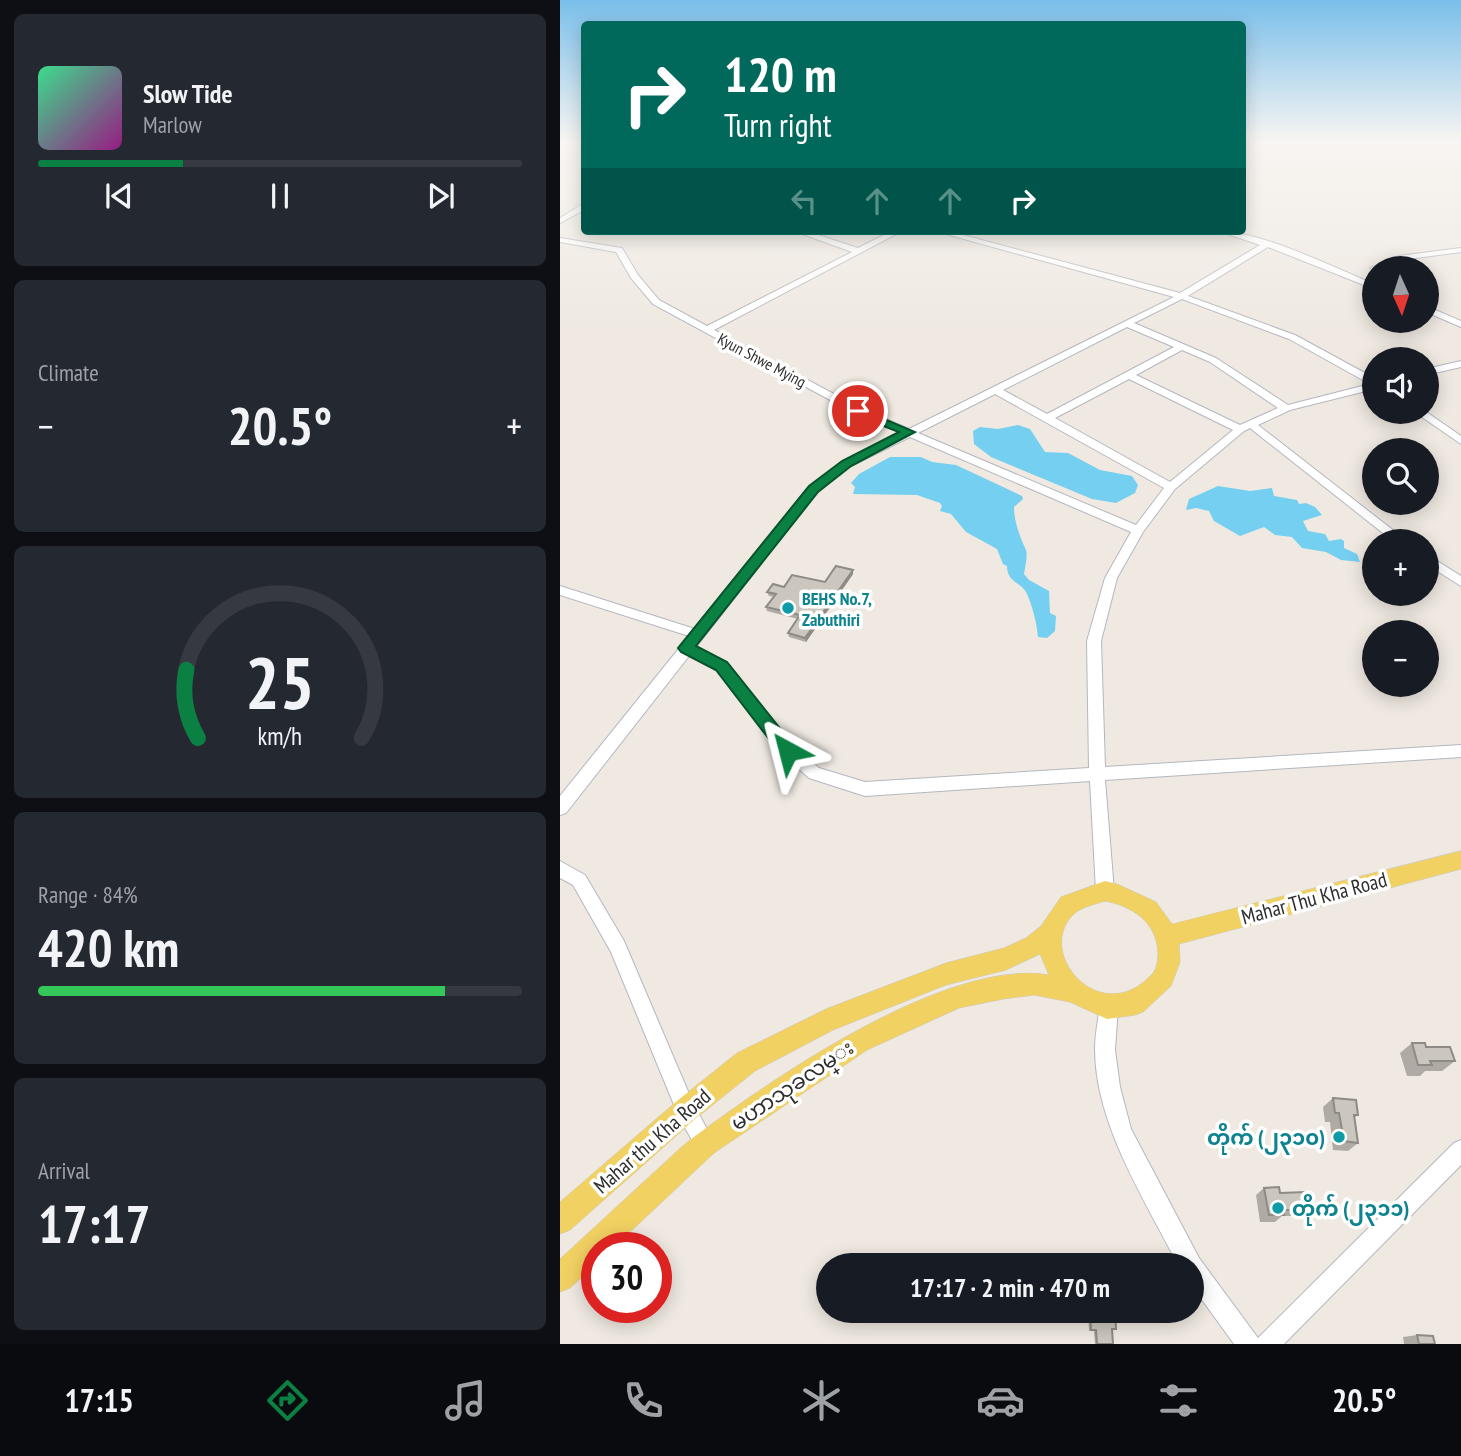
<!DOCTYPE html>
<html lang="en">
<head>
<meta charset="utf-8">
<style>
  :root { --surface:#171b24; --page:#242831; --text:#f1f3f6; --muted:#9ea1a6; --line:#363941; --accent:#0b8043 }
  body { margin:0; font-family:"PT Sans Narrow","Noto Sans Myanmar",sans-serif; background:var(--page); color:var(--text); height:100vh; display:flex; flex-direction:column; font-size:26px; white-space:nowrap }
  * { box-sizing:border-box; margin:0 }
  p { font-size:23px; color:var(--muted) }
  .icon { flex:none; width:38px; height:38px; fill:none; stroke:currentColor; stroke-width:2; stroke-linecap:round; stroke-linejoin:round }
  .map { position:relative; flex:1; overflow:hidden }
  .panel { display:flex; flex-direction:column; gap:14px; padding:14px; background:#0d0f14; width:560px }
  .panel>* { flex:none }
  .top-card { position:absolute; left:21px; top:21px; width:665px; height:214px; border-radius:7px; box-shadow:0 4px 18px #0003; background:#00695c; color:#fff; overflow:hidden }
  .needle { width:46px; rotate:177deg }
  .tools { position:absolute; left:802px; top:256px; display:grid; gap:14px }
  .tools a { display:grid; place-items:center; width:77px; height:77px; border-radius:50%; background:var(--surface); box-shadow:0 4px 18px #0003; font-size:35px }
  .speed { position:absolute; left:21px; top:1232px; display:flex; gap:14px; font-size:35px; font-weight:700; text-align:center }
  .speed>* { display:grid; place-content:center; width:91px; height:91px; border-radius:50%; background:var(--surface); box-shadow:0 4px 18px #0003; line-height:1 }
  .speed .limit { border:10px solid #d22; background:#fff; color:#111 }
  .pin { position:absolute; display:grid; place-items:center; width:60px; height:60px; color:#fff; margin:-30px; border:4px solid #fff; border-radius:50%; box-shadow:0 2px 7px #0007 }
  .me { position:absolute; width:77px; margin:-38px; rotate:322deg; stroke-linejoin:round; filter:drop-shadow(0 0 5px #0008) }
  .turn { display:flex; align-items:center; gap:24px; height:147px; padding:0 28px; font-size:32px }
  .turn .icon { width:91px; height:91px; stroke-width:2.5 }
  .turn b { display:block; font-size:49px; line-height:60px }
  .lanes { display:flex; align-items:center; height:66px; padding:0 28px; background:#0003; justify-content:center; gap:35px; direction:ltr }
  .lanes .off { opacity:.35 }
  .big { font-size:52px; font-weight:800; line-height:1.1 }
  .panel .card { flex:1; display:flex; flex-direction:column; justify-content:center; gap:10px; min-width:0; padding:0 24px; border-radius:10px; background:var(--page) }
  .panel .dial { align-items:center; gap:0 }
  .dial svg { height:182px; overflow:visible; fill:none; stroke:var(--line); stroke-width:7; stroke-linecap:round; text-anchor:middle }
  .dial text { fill:var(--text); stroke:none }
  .song { display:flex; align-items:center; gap:21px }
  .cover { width:84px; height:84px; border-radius:10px; background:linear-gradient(135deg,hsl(150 70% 55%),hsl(310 70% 35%)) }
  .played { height:7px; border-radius:4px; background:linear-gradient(90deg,var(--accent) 30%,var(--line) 30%) }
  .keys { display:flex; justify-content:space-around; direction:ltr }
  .heat { display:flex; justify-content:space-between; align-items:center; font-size:38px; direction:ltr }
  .charge { height:10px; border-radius:5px; background:linear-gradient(90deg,#34c759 84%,var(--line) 0) }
  .trip { position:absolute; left:256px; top:1253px; width:388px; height:70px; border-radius:35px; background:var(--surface); box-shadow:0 4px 18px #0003; font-weight:800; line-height:70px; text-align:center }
  .tab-bar { display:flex; height:112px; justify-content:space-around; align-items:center; background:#090b0e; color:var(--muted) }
  .tab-bar .icon { width:49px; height:49px }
  .tab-bar .active { color:var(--accent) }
  .tab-bar b { font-size:32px; color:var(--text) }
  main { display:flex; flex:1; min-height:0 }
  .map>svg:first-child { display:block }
  .water { fill:#75cff0 }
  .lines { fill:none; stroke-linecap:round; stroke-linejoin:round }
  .minor-casing { stroke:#b4b7c1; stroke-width:2 }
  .major-casing { stroke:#c9c9c9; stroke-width:1 }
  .minor { fill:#fff; fill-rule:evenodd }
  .major { fill:#f2d163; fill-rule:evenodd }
  .wall { fill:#afaba4 }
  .shaded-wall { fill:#8e8b86 }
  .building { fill:#cbc7bf; stroke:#8e8b86; stroke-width:2 }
  .route { fill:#0b8043; stroke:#07532c; stroke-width:2 }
  .culture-dot { fill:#0f9aa8; stroke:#fff; stroke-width:2.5 }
  .labels { text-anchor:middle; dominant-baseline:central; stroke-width:7; stroke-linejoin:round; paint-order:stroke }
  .far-street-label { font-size:16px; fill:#2e2e2e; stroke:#fff }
  .culture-label { font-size:18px; font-weight:bold; fill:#0d838f; stroke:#fff; text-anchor:start }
  .near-street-label { font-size:21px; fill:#2e2e2e; stroke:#fff }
  .near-culture-label { font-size:21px; font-weight:bold; fill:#0d838f; stroke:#fff; text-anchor:end }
</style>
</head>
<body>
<main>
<section class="panel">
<div class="card">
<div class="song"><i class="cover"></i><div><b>Slow Tide</b><p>Marlow</p></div></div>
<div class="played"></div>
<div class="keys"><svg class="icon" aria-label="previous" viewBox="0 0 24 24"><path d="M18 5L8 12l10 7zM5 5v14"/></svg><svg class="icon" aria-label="pause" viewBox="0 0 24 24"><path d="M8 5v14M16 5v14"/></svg><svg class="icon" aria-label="next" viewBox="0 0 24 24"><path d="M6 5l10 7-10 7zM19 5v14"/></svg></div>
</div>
<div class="card"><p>Climate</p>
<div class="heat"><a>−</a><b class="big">20.5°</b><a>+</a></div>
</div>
<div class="card dial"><svg viewBox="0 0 100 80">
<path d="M14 69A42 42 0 1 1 86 69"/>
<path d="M14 69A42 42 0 0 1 9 39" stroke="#0b8043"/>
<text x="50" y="56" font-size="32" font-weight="700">25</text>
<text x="50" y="72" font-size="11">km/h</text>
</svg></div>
<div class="card"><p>Range · 84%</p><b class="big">420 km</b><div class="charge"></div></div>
<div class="card"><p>Arrival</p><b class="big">17:17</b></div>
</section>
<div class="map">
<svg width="901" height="1344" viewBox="0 0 901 1344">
  <rect width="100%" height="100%" fill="#efe9e1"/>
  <!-- water -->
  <g class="water">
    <polygon points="458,425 470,429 485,452 508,453 540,470 572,476 578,485 575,493 556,503 532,499 431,457 414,444 413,431 420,427 438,429"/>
    <path d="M 330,457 L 361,457 L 372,462 L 396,465 L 462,496 L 463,499 L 454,507 C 454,522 460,537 466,550 C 468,556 465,567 464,574 L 469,580 L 489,591 L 490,613 L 496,616 L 495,631 L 487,638 L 478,637 C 477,624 472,604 466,592 C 460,582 447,582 447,566 L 443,564 L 437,549 L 406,532 L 391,514 L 380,511 L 382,506 L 380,503 L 357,495 L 293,494 L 295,487 L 291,483 L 299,474 Z"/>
    <polygon points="658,486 690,491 712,488 714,496 737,500 739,504 746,503 755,507 762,515 743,521 748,531 765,534 769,541 781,539 784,541 784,548 797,554 800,562 781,560 766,552 742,548 732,537 715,535 704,527 680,536 654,521 649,511 636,508 626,510 629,499"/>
  </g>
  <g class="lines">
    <defs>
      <g id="minor">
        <polygon points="21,205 24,205 24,210 0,223 0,218"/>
        <path d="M 234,231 L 246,231 L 298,248 L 332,231 L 342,231 L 154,330 L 302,409 L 349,429 L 614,297 L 375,231 L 388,231 L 620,293 L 700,245 L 658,231 C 700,231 773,267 814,284 L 814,289 L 708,247 L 628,296 L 735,335 L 814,378 L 814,389 L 730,410 L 698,425 L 847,541 L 833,541 L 690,428 L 684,431 L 615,489 L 583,532 L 557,578 L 541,641 L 545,767 L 901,745 L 901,757 L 545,780 L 554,891 L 551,897 L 545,899 L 539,897 L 536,891 L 530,781 L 305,796 L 249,778 L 223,755 L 156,670 L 129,656 L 6,813 L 0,815 L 0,796 L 129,636 L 0,595 L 0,586 L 135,629 L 250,487 L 283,462 L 341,433 L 294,413 L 93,304 L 71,278 L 56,252 L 0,242 L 0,238 L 62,248 L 78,275 L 99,300 L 147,326 L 292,252 ZM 622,299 L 729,339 L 810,384 L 728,405 L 656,358 L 574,323 ZM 567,327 L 614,347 L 487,414 L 443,390 ZM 622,350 L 650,362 L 718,408 L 680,425 L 576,375 ZM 569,379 L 673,430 L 610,482 L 495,418 ZM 435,394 L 604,488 L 576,525 L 358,433 ZM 350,437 L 571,532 L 545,578 L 527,641 L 529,768 L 305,782 L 259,768 L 233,747 L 166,662 L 136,647 L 258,491 L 291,466 Z"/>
        <polygon points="901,248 901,252 841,260 822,268 814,268 814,270 810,268 839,256"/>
        <polygon points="866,306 901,321 901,327 866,312"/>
        <polygon points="901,361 901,367 866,375 866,369"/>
        <polygon points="853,411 865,411 901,436 901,444"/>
        <polygon points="866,554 901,576 901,586 866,564"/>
        <polygon points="0,861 25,875 64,941 133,1103 155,1144 152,1151 145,1154 138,1151 119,1117 51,952 13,885 0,878"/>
        <path d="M 549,997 L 556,999 L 558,1006 L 555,1050 L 560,1087 L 571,1129 L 639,1258 L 698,1338 L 894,1143 L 901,1140 L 901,1165 L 724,1344 L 674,1344 L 632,1286 L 632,1265 L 618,1265 C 585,1200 535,1124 535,1049 C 535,1035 538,1020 540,1006 L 542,999 Z"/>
      </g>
      <path id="major" d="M 901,851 L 901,869 L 619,944 L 620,962 L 611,986 L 583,1012 L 575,1015 L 547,1019 L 510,1002 L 474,995 L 443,999 L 399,1008 L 307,1050 L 154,1153 L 53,1248 L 37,1248 L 37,1263 L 10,1288 L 0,1292 L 0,1259 C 30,1231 60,1204 90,1176 C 106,1162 121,1146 138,1134 C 218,1075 388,958 489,975 L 480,954 L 446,970 L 386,985 L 273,1030 L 195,1071 L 135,1119 L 10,1230 L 0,1234 L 0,1202 L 117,1101 L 177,1053 L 266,1009 L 386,963 L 444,948 L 466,938 L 481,926 L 501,897 L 545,881 L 557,884 L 596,902 L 612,924 ZM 545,901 C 572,906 597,922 598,953 C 598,959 597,968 593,973 C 541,1032 472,951 515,913 C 522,907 536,904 545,901 Z"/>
    </defs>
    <!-- minor casing -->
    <use href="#minor" class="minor-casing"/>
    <!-- major casing -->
    <use href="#major" class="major-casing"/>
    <!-- minor -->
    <use href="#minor" class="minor"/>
    <!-- major -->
    <use href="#major" class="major"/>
  </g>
  <!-- wall -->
  <g class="wall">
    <polygon points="293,570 293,574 246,642 229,637 228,633 238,619 207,611 206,607 214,597 209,596 207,592 224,587 265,582"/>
    <polygon points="852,1043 866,1047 895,1061 882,1071 865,1071 860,1076 847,1076 840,1053"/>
    <polygon points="773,1098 798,1115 794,1118 798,1143 788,1151 773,1150 770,1122 765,1122 763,1107"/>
    <polygon points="704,1188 720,1193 750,1210 740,1216 722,1216 715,1222 700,1222 696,1195"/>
    <polygon points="529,1311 556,1329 552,1331 553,1344 535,1344 534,1331 529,1331 528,1312"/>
    <polygon points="857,1335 875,1344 844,1344 843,1337"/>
  </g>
  <!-- shaded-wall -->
  <polygon class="shaded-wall" points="293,570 293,574 246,642 245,638"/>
  <!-- building -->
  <g class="building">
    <polygon points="276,566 293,570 245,638 228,633 240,615 206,607 216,594 207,592 213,584 224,587 232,575 265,582"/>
    <polygon points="852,1043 865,1043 866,1047 890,1047 895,1061 870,1061 872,1065 858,1065"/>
    <polygon points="773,1098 796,1100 798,1115 794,1115 798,1143 784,1141 779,1113 775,1113"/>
    <polygon points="719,1187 720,1193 746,1192 750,1210 723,1210 724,1215 709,1215 704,1188"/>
    <polygon points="530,1311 555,1311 556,1329 552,1329 553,1344 537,1344 536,1330 531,1330"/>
    <polygon points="857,1335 873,1336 875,1344 859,1344"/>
  </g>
  <!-- sky -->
  <linearGradient id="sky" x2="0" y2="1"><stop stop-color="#7abfeb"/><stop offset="0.43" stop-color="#f8f5f2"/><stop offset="1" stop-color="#f8f5f2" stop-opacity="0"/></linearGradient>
  <rect width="901" height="329" fill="url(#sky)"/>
  <!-- route -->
  <polygon class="route" points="298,408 355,432 291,466 258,492 136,646 167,662 234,746 237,751 234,756 222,756 156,670 121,652 118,648 249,486 282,461 339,432 293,414 292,411"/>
  <!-- markers -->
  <g class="culture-dot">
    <circle cx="228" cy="608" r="7"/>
    <circle cx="779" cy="1137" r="7"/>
    <circle cx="718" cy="1208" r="7"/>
  </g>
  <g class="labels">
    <!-- far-street labels -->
    <g class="far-street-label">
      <text transform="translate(202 360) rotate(28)">Kyun Shwe Mying</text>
    </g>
    <!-- culture labels -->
    <g class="culture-label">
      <text x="242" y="598">BEHS No.7,<tspan x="242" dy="21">Zabuthiri</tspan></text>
    </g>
    <!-- near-street labels -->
    <g class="near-street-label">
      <text transform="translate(754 898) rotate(-15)">Mahar Thu Kha Road</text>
      <text transform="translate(232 1085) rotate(-34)">မဟာသုခလမ္း</text>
      <text transform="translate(92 1141) rotate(-41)">Mahar thu Kha Road</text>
    </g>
    <!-- near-culture labels -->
    <g class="near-culture-label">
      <text x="765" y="1137">တိုက် (၂၃၁၀)</text>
      <text x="732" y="1208" text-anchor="start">တိုက် (၂၃၁၁)</text>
    </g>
  </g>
</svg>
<div class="tools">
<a><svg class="needle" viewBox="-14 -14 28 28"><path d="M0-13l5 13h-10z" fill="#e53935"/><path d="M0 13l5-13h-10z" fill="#9ea1a6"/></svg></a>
<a><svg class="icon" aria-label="sound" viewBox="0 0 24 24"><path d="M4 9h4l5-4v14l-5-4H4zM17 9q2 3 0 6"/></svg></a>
<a><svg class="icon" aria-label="search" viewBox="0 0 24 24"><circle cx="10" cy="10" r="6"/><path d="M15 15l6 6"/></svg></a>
<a>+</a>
<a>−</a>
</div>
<div class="speed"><div class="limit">30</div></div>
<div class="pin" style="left:298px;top:411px;background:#d93025"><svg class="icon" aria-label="arrive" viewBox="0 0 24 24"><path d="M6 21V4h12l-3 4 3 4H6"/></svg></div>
<svg class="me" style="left:228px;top:751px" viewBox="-20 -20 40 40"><path d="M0-17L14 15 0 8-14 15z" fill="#0b8043" stroke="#fff" stroke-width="4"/></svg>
<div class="trip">17:17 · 2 min · 470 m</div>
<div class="top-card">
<div class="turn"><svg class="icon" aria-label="right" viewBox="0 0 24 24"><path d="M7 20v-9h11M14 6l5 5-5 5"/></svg><div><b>120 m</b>Turn right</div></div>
<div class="lanes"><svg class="icon off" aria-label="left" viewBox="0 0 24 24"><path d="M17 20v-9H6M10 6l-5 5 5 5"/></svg><svg class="icon off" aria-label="ahead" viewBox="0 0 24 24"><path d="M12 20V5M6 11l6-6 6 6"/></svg><svg class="icon off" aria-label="ahead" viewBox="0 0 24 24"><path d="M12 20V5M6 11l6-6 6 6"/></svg><svg class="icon" aria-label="right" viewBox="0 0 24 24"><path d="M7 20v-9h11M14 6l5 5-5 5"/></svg></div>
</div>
</div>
</main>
<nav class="tab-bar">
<b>17:15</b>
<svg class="icon active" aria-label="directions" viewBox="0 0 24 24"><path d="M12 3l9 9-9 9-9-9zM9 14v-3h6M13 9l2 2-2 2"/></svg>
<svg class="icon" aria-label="music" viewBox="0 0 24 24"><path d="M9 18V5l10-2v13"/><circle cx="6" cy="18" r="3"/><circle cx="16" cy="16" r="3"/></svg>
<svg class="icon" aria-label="phone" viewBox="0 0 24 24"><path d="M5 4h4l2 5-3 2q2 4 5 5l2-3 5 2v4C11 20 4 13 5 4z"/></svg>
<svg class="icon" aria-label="climate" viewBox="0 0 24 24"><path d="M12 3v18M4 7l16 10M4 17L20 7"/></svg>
<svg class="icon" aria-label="car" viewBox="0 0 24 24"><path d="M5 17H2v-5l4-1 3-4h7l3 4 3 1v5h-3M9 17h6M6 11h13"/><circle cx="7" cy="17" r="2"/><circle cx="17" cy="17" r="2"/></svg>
<svg class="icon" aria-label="filters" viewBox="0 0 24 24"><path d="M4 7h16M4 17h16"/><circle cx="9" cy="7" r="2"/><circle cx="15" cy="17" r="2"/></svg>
<b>20.5°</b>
</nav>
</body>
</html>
